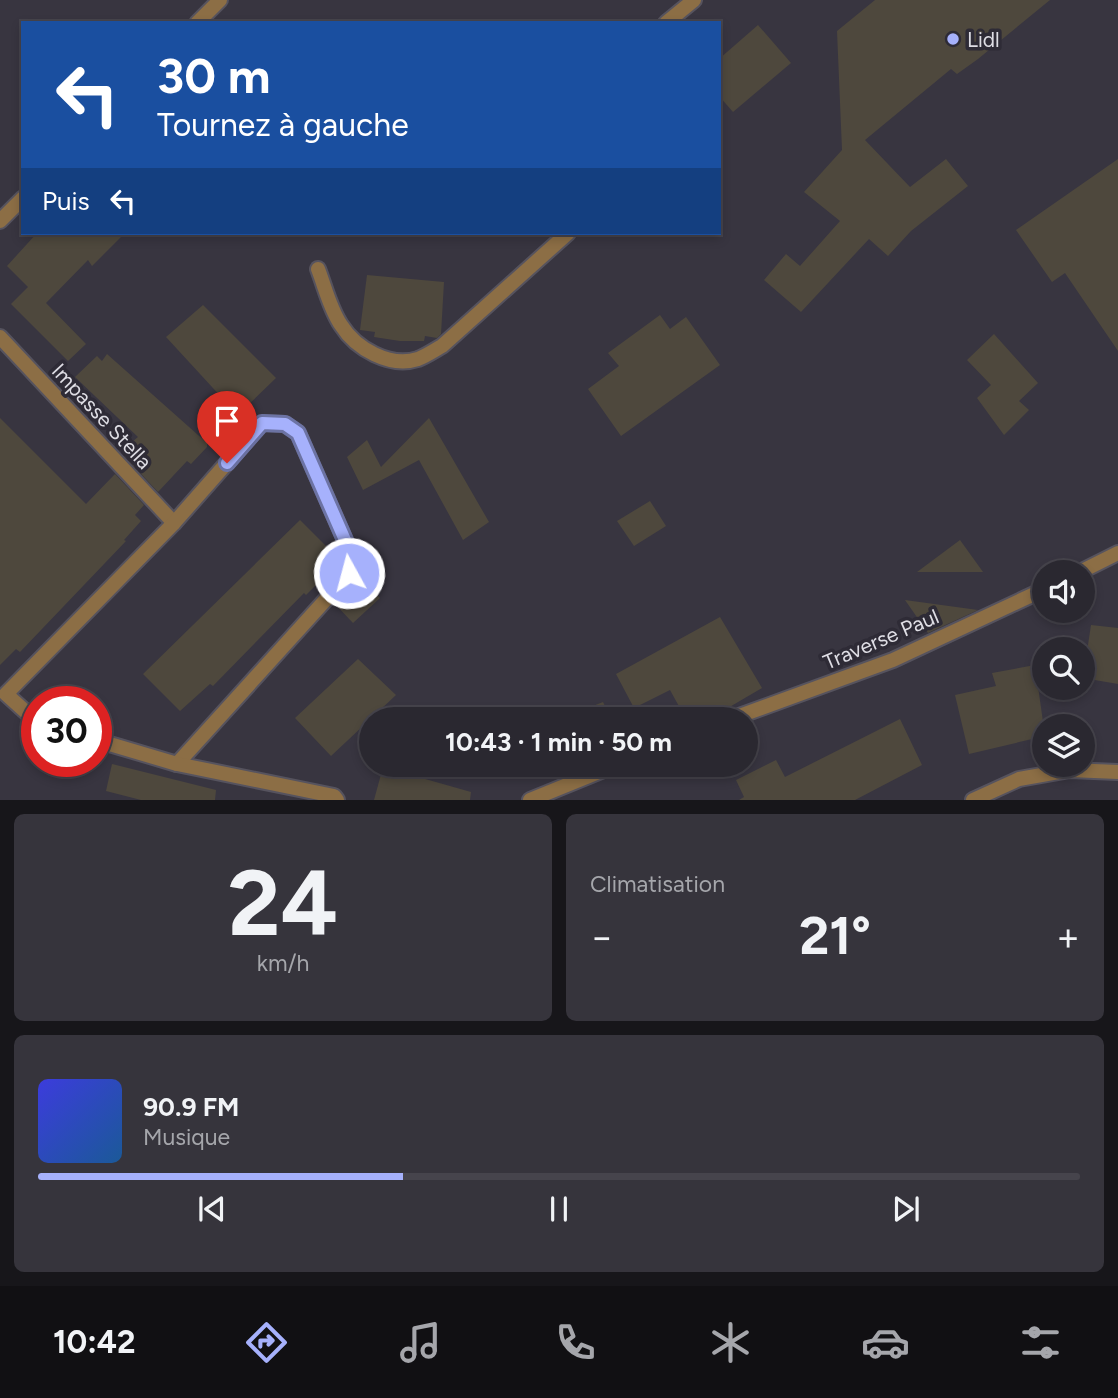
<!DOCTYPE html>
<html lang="fr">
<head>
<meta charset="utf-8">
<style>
  :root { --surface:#2a2830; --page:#36343c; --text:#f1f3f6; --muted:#a5a6ab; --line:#46444c; --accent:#a6b1fc }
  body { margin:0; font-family:Figtree,sans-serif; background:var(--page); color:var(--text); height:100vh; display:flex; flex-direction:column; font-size:26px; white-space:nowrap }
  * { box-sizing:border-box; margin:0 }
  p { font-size:23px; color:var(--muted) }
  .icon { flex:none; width:38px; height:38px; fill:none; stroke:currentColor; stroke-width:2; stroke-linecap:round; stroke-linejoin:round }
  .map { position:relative; height:800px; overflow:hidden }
  .side { display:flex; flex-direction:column; gap:14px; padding:14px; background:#17161a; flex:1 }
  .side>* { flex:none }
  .banner { position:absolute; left:21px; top:21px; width:700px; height:214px; border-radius:0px; box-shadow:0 4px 10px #0003,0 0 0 2px var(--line); background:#1a4fa0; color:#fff; overflow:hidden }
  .buttons { position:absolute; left:1032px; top:560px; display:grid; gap:14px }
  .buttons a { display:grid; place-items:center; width:63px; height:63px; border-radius:50%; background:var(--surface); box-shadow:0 4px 10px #0003,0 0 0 2px var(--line); font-size:35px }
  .speed { position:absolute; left:21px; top:686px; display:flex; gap:14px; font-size:35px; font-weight:700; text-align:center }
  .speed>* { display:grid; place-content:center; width:91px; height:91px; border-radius:50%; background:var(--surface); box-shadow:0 4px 10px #0003,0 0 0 2px var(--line); line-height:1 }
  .speed .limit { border:10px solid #d22; background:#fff; color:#111 }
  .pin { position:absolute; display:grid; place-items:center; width:60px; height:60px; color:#fff; margin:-72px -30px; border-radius:50% 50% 50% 0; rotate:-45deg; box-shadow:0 0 7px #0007 }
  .pin .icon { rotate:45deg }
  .me { position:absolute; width:77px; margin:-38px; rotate:353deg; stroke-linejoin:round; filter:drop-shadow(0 0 5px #0008) }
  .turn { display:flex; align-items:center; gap:24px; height:147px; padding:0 21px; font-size:32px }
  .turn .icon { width:91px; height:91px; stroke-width:2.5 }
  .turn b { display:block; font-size:49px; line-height:60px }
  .then { display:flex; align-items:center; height:66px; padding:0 21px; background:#0003; gap:14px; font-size:26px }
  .big { font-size:52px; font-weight:700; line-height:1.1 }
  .side .widget { flex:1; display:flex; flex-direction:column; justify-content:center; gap:10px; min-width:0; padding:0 24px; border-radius:10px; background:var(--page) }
  .side .dial { align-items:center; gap:0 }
  .dial b { font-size:91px; line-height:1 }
  .song { display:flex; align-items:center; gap:21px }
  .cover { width:84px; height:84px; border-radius:10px; background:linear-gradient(135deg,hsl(240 70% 55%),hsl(210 70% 35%)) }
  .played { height:7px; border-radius:4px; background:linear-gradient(90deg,var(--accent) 35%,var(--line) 35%) }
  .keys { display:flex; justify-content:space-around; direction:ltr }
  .heat { display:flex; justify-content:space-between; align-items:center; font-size:38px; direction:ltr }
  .side .tiles { flex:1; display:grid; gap:14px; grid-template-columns:1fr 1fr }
  .widget:last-child { grid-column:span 2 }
  .trip { position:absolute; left:359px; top:707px; width:399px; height:70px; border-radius:35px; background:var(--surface); box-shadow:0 4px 10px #0003,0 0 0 2px var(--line); font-weight:700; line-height:70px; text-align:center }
  .tabs { display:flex; height:112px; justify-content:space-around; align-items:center; background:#111013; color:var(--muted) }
  .tabs .icon { width:49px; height:49px }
  .tabs .selected { color:var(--accent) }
  .tabs b { font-size:32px; color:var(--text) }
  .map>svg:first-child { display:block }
  .building { fill:#4e483d }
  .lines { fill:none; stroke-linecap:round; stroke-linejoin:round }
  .service-casing { stroke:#56535e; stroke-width:18 }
  .minor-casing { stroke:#56535e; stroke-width:18 }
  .service { stroke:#8c6e45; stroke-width:14 }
  .minor { stroke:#8c6e45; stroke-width:14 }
  .route-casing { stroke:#6c73a4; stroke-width:18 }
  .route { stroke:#a6b1fc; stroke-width:12 }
  .poi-dot { fill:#a6b1fc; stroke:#2e2b36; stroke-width:2.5 }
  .labels { text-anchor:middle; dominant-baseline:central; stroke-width:7; stroke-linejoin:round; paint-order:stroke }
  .poi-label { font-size:21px; fill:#dedde4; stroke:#2e2b36; text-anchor:start }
  .street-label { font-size:21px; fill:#dedde4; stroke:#2e2b36 }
</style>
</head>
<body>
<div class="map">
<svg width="1118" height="800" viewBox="0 0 1118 800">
  <rect width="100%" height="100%" fill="#383540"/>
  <!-- building -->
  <g class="building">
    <polygon points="875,0 1050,0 978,59 957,74 951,69 865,140 910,187 946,159 968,186 911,231 888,256 869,239 801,312 764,280 786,254 800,266 840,221 804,192 842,150 837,31"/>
    <polygon points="758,25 791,63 733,112 719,96 719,59"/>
    <polygon points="1118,159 1118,351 1065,273 1052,282 1016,230"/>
    <polygon points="37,233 125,233 92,266 88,260 46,303 86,344 68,361 11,304 28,287 7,266"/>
    <polygon points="367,275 444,282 441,334 437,338 425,336 424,341 400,341 374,337 375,332 360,330"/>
    <polygon points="203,305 276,378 243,410 239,408 235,412 166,337"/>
    <polygon points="660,315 670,329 686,317 720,365 621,436 588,389 619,366 608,353"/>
    <polygon points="994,334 1038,383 1019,401 1029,410 1004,435 977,398 991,385 967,360"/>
    <polygon points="107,354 207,443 207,447 191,464 187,461 158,492 128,460 139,449 132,442 138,437 75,377 97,356 102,361"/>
    <polygon points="0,418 86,504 115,474 144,505 135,515 141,521 124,540 126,541 20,652 16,649 0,665"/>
    <polygon points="429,418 489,522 463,540 419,460 363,490 347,457 367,440 381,467"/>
    <polygon points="650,501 666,526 634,546 617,521"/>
    <polygon points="300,520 341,561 340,570 321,590 316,585 306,595 304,593 213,686 210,684 180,711 143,674"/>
    <polygon points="960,540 983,572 917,572"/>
    <polygon points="358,577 380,598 353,623 335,604"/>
    <polygon points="905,600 978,610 928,633"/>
    <polygon points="720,617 762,688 709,719 686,719 670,690 634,708 616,674"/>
    <polygon points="1091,625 1118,628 1118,684 1083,678"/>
    <polygon points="358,659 396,695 331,756 295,718"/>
    <polygon points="1035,665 1045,736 969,754 955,695 996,686 992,673"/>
    <polygon points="603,702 611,719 560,719"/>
    <polygon points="900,719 922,765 855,800 739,800 744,797 736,780 776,760 785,777"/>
    <polygon points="112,764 216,790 215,800 141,800 106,791"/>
    <polygon points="383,767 471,792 470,800 374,800"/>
  </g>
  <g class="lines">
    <defs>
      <g id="service">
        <polyline points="666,23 694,0"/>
        <path d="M 318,269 C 325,287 330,309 341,325 C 356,349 390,368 418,359 C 426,356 435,350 442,346 L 568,233"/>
      </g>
      <g id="minor">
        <polyline points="197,23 220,0"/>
        <polyline points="0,221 23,198"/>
        <polyline points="0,337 174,523"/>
        <polyline points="1080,572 1118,553"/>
        <polyline points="731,719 893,660 1045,589"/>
        <polyline points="37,722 6,694 174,523 262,423 285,424 298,433 352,556 349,574 177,764"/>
        <polyline points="96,740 177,764 334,796 337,800"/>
        <polyline points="530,800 616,765"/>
        <polyline points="973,800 1019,779 1070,770 1118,772"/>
      </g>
    </defs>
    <!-- service casing -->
    <use href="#service" class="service-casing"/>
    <!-- minor casing -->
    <use href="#minor" class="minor-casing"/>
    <!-- service -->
    <use href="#service" class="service"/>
    <!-- minor -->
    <use href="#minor" class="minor"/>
  </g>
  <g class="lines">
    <defs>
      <polyline id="route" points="227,463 262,423 285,424 298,433 352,556 349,573"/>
    </defs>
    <!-- route casing -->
    <use href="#route" class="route-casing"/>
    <!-- route -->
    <use href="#route" class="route"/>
  </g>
  <!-- markers -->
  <circle class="poi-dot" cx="953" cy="39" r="7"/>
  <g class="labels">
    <!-- poi labels -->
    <g class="poi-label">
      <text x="967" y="39">Lidl</text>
    </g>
    <!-- street labels -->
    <g class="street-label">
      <text transform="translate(102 416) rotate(47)">Impasse Stella</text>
      <text transform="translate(881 639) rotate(-23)">Traverse Paul</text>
    </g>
  </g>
</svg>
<div class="buttons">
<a><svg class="icon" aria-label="sound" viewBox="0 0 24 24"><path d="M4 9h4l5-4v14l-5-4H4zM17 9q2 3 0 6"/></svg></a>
<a><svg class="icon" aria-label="search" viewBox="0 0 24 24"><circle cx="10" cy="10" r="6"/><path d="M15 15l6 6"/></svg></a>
<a><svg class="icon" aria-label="layers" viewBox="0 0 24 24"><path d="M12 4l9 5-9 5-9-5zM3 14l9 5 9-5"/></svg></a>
</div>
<div class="speed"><div class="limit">30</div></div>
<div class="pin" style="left:227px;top:463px;background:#d93025"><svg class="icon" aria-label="arrive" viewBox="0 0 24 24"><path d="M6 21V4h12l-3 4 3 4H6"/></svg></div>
<svg class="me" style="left:349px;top:573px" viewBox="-20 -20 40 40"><circle r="17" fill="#a6b1fc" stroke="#fff" stroke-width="3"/><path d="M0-11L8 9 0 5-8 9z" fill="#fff"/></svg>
<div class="trip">10:43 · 1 min · 50 m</div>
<div class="banner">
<div class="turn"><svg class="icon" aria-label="left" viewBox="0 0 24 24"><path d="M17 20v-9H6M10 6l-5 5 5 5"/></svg><div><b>30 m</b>Tournez à gauche</div></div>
<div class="then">Puis<svg class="icon" aria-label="left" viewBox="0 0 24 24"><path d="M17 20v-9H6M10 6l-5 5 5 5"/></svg></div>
</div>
</div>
<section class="side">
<div class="tiles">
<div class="widget dial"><b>24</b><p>km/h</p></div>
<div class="widget"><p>Climatisation</p>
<div class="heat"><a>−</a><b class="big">21°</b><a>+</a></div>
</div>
<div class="widget">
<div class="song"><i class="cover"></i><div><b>90.9 FM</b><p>Musique</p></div></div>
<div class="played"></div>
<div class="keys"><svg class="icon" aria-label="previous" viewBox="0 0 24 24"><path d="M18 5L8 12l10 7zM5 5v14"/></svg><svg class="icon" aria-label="pause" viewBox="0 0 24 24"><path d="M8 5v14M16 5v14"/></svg><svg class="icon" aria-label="next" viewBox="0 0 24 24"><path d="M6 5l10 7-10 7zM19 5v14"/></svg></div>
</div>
</div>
</section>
<nav class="tabs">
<b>10:42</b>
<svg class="icon selected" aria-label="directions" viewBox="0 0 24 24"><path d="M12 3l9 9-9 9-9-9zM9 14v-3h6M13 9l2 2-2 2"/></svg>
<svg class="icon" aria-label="music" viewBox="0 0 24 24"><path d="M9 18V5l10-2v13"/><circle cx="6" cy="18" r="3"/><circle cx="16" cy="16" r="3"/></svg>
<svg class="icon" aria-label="phone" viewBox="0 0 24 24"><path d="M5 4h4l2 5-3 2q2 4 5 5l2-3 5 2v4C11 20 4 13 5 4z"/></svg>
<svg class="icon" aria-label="climate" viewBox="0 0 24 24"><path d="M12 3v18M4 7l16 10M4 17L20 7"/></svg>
<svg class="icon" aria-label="car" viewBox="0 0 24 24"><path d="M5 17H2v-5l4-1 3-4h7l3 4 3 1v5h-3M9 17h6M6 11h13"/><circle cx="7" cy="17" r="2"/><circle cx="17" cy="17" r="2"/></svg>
<svg class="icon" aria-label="filters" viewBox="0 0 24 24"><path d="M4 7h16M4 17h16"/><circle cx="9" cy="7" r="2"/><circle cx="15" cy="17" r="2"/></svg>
</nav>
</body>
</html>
